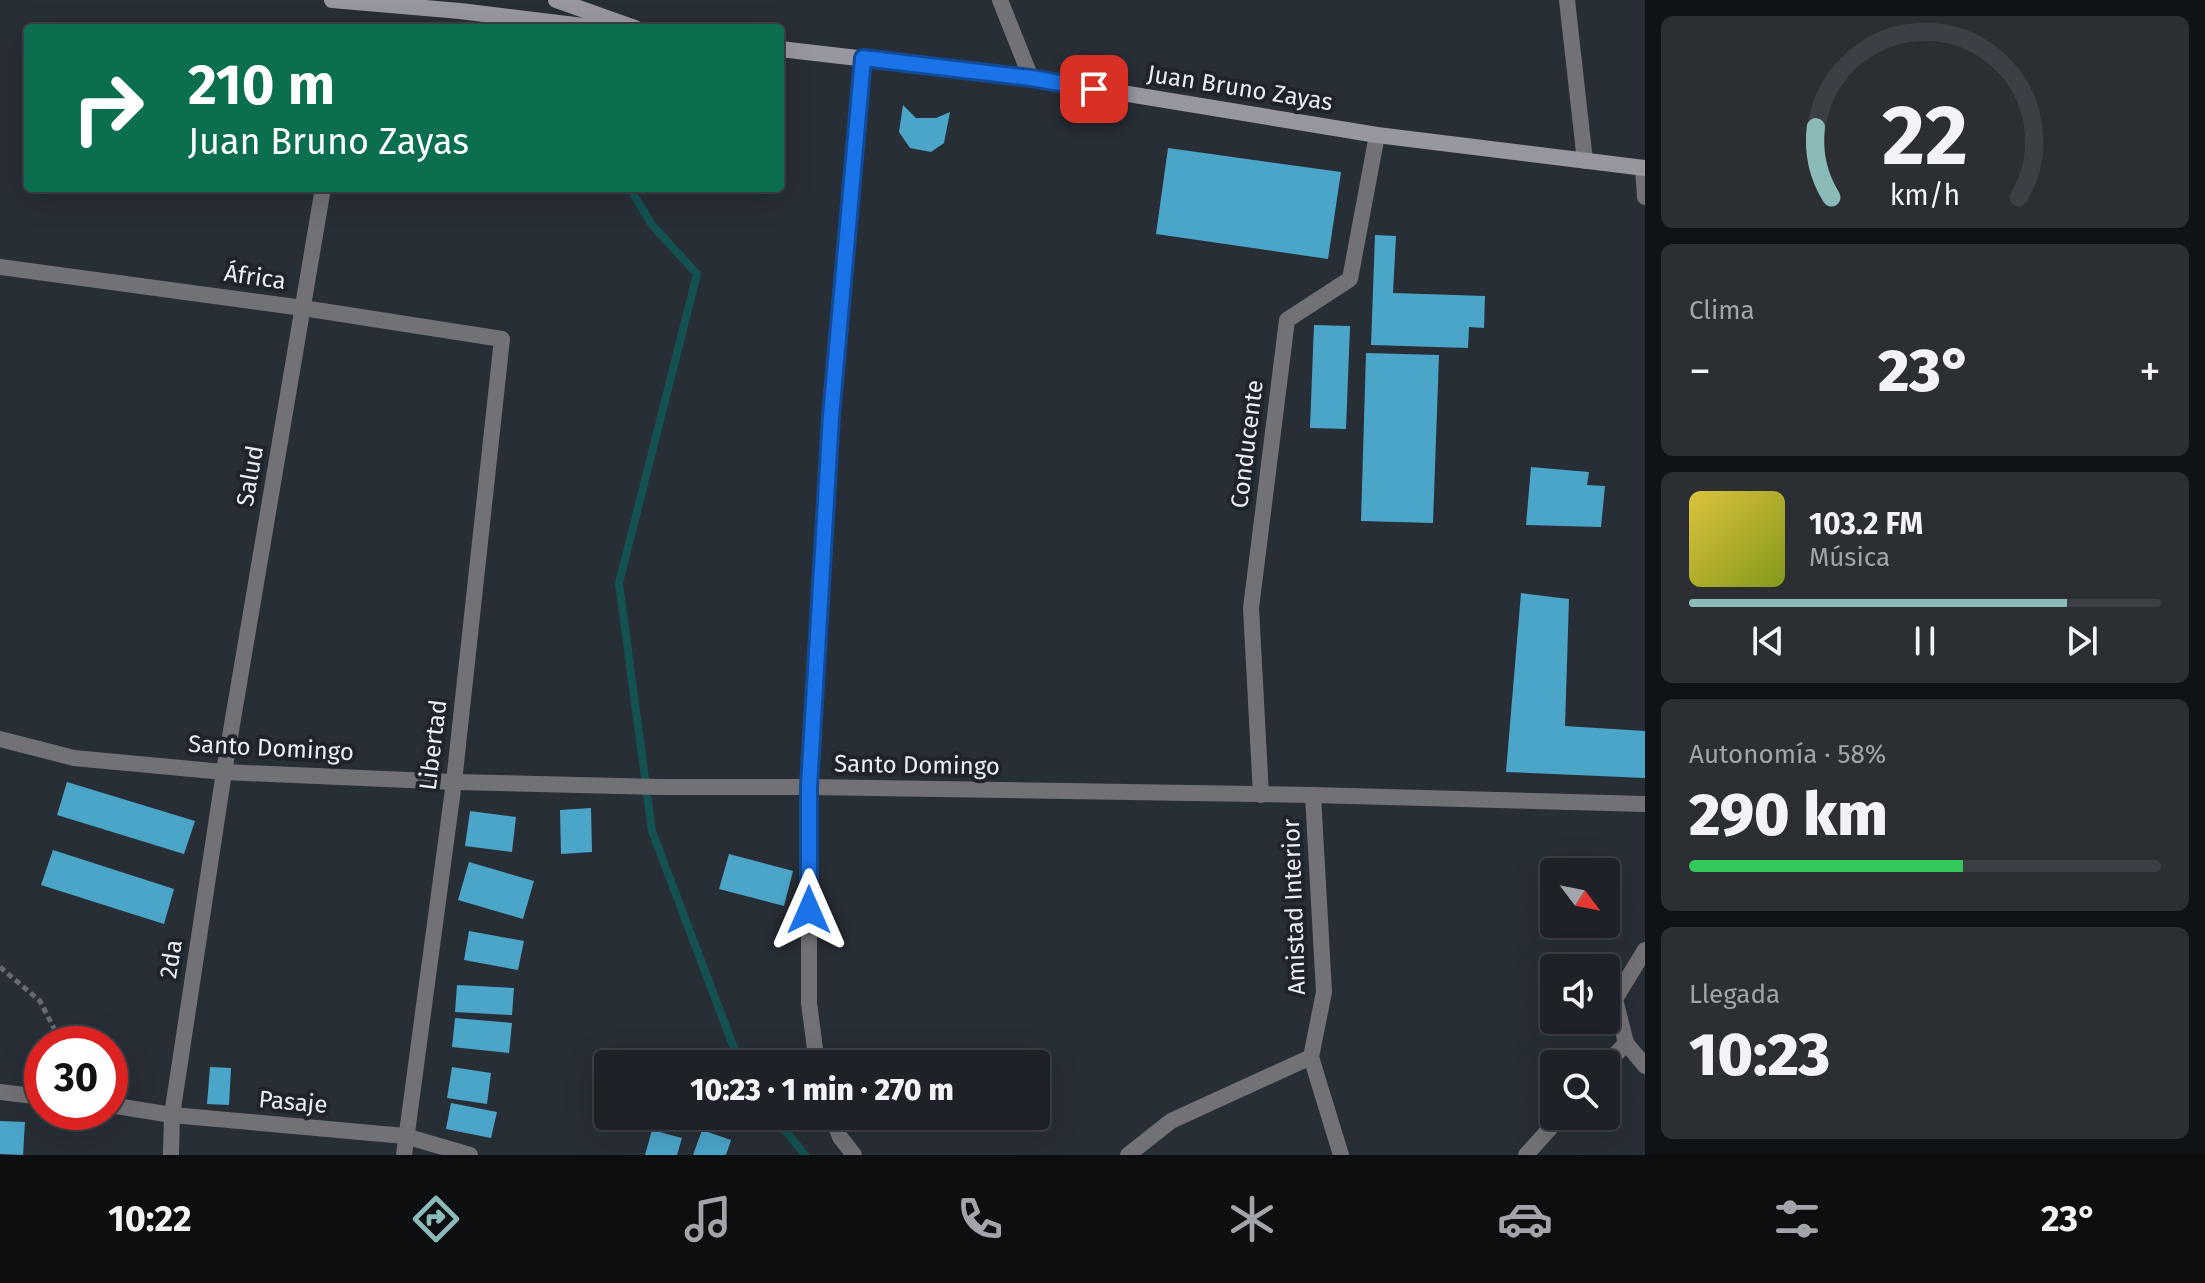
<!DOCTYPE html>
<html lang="es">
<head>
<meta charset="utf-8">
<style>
  :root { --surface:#1e2228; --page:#2b2f34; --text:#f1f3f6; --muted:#a1a4a8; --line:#3c3f45; --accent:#8bbbb9 }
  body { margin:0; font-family:"Fira Sans",sans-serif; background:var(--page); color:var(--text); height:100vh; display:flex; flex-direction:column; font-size:30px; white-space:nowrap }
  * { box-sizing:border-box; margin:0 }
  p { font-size:26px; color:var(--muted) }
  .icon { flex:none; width:44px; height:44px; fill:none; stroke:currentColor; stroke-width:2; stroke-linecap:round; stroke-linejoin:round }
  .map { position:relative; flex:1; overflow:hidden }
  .panel { display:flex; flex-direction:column; gap:16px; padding:16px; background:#101316; width:560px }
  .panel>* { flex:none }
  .banner { position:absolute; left:24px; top:24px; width:760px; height:168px; border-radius:8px; box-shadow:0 8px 32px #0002,0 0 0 2px var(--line); background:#0b6e4f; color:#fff; overflow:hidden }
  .needle { width:52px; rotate:122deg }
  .fabs { position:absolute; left:1540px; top:858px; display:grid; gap:16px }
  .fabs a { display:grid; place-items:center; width:80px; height:80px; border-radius:8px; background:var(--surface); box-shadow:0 8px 32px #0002,0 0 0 2px var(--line); font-size:40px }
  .speed { position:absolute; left:24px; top:1026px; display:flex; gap:16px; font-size:40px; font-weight:700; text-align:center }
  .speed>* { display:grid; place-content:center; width:104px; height:104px; border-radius:50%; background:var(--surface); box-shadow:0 8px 32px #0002,0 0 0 2px var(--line); line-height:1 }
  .speed .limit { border:12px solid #d22; background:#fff; color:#111 }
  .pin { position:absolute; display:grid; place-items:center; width:68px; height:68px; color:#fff; margin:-34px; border-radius:16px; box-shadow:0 4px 12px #0006 }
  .me { position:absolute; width:88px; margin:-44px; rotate:0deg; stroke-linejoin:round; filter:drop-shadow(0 0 6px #0008) }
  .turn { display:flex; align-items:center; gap:28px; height:168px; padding:0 32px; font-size:36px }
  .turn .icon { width:104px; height:104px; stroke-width:2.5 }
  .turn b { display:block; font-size:56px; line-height:68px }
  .big { font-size:60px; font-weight:800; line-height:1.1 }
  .panel .tile { flex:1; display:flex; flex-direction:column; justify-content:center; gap:12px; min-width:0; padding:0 28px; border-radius:12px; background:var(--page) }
  .panel .dial { align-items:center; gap:0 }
  .dial svg { height:208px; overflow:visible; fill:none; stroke:var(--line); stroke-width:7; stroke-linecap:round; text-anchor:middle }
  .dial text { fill:var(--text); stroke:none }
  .song { display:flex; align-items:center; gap:24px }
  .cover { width:96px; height:96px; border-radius:12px; background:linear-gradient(135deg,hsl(50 70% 55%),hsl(70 70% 35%)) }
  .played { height:8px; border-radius:4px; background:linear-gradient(90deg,var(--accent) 80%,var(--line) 80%) }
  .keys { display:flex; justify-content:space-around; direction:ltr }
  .heat { display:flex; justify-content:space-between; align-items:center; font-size:44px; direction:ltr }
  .charge { height:12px; border-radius:6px; background:linear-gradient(90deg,#34c759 58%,var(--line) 0) }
  .trip { position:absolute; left:594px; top:1050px; width:456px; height:80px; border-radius:8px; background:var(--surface); box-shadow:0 8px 32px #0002,0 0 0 2px var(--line); font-weight:800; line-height:80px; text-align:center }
  .dock { display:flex; height:128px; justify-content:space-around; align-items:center; background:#0c0e10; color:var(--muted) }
  .dock .icon { width:56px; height:56px }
  .dock .active { color:var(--accent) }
  .dock b { font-size:36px; color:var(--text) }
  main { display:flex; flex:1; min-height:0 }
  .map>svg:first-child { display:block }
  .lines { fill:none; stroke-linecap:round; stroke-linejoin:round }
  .stream { stroke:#145151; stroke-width:8 }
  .building { fill:#4ba5c9 }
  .path { stroke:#656a72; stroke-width:5; stroke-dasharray:6 4; stroke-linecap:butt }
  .minor { stroke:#727176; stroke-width:16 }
  .tertiary { stroke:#727176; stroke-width:16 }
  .secondary { stroke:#9897a0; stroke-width:16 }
  .route-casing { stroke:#114b97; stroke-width:20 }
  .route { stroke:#1a73e8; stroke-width:14 }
  .labels { text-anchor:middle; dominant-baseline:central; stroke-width:8; stroke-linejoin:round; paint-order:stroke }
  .street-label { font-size:24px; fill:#eaedf3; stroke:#1f242c }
</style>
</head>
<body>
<main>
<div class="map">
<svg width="1645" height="1155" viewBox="0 0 1645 1155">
  <rect width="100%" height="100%" fill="#282e36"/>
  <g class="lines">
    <!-- stream -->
    <g class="stream">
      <polyline points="634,195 652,225 697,274 619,583 652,831 740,1064"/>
      <polyline points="774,1116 805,1155"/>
    </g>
  </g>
  <!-- building -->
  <g class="building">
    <polygon points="903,105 916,118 936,118 950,112 944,143 931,152 910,148 899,132"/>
    <polygon points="1168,148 1341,172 1328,259 1156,234"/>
    <polygon points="1375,235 1396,236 1393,293 1485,296 1484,328 1469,327 1468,348 1371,345"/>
    <polygon points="1314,325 1350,326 1346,429 1310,428"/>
    <polygon points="1366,353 1439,355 1433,523 1361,521"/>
    <polygon points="1531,467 1589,472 1587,485 1605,486 1601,527 1526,525"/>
    <polygon points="1521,593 1569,599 1565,726 1645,731 1645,778 1506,772"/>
    <polygon points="67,782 195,821 184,854 57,815"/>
    <polygon points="591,808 592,852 561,854 560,810"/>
    <polygon points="470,811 516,817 512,852 465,846"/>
    <polygon points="53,850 174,889 164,924 41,885"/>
    <polygon points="729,854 793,871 784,906 719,889"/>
    <polygon points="469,862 534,881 523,919 458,900"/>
    <polygon points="469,931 524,941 518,970 464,960"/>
    <polygon points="457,985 514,988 512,1015 455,1012"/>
    <polygon points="455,1018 512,1023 509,1053 452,1047"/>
    <polygon points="210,1067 231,1068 229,1105 207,1104"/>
    <polygon points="452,1067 491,1073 487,1104 447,1098"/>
    <polygon points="451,1103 497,1112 491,1138 446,1129"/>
    <polygon points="0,1121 25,1122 23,1155 0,1154"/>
    <polygon points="652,1130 682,1138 677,1155 645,1155"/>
    <polygon points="702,1130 731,1140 726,1155 693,1155"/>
  </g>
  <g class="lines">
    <!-- path -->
    <polyline class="path" points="0,967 40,1001 62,1044"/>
    <!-- minor -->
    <g class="minor">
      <polyline points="1000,0 1031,78"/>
      <polyline points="1567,0 1585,161"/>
      <polyline points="0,267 303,308 502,339 454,782 404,1155"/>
      <polyline points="0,739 74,758 224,772 454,782 659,787 809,787 1313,795 1645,804"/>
      <polyline points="1261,795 1251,608 1287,320 1350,279 1377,135"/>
      <polyline points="1313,795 1324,992 1311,1057 1341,1155"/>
      <polyline points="817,1064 809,1003 809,787 831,416 863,58"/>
      <polyline points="1606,1065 1626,1043"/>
      <polyline points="0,1092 42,1097"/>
      <polyline points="110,1105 172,1115 405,1136 470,1155"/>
      <polyline points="832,1116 840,1137 854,1155"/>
      <polyline points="171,1155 172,1115 224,772 323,188"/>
      <polyline points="1128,1155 1171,1121 1311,1057"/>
      <polyline points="1526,1155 1561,1116"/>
    </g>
    <!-- tertiary -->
    <g class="tertiary">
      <polyline points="1643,168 1645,197"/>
      <polyline points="1645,950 1615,999 1626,1043 1645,1066"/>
    </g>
    <!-- secondary -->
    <g class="secondary">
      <polyline points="332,0 460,11 600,28"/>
      <polyline points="556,0 635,28"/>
      <polyline points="780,49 1031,78 1377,135 1645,168"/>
    </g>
  </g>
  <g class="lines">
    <defs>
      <polyline id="route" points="809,910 809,787 831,416 863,58 1031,78 1094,89"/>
    </defs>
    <!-- route casing -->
    <use href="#route" class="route-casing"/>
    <!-- route -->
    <use href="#route" class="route"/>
  </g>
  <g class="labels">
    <!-- street labels -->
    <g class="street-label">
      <text transform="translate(1240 88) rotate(9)">Juan Bruno Zayas</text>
      <text transform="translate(255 277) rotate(8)">África</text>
      <text transform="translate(1247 444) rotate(-83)">Conducente</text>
      <text transform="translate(250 476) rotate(-80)">Salud</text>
      <text transform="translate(433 745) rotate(-83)">Libertad</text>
      <text transform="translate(271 748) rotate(3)">Santo Domingo</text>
      <text transform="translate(917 765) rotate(1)">Santo Domingo</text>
      <text transform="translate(1294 907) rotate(-92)">Amistad Interior</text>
      <text transform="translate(171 959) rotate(-81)">2da</text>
      <text transform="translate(293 1102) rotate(5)">Pasaje</text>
    </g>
  </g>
</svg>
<div class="fabs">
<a><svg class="needle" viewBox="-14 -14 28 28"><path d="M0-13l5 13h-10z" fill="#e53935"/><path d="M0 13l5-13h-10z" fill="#a1a4a8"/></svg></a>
<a><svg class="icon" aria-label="sound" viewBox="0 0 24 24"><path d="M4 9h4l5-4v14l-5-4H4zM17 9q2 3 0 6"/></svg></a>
<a><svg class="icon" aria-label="search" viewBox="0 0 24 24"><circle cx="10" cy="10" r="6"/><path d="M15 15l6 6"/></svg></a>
</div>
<div class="speed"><div class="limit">30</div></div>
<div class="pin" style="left:1094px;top:89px;background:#d93025"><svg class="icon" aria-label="arrive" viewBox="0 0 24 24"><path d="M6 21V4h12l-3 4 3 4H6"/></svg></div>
<svg class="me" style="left:809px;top:910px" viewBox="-20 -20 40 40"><path d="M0-17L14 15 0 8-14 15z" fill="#1a73e8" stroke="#fff" stroke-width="4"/></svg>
<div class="trip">10:23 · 1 min · 270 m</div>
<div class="banner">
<div class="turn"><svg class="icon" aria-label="right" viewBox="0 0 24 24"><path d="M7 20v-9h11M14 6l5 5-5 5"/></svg><div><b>210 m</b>Juan Bruno Zayas</div></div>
</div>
</div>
<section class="panel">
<div class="tile dial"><svg viewBox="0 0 100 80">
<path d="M14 69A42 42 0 1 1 86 69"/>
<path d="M14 69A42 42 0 0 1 8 42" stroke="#8bbbb9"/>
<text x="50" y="56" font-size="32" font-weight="700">22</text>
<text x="50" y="72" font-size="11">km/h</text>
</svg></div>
<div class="tile"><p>Clima</p>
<div class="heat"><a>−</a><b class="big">23°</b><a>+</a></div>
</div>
<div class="tile">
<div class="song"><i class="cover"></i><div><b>103.2 FM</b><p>Música</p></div></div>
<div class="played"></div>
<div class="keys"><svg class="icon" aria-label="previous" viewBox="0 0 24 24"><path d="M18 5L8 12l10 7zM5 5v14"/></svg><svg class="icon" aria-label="pause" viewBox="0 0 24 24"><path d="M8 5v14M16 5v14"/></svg><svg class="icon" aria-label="next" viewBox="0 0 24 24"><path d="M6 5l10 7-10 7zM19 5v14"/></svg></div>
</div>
<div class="tile"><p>Autonomía · 58%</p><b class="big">290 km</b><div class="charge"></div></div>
<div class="tile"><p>Llegada</p><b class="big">10:23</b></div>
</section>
</main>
<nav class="dock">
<b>10:22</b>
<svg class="icon active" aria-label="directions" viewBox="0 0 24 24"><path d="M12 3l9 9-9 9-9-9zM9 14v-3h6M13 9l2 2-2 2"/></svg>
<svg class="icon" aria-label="music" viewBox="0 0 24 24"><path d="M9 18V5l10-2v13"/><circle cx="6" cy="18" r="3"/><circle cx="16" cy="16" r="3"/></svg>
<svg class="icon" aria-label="phone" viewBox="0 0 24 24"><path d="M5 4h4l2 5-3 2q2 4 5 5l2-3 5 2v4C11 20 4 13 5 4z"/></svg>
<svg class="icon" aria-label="climate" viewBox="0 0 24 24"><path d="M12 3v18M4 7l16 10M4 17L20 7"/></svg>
<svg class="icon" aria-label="car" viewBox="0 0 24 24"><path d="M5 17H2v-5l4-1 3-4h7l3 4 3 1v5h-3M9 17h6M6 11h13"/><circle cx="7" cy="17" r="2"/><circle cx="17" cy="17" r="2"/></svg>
<svg class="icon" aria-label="filters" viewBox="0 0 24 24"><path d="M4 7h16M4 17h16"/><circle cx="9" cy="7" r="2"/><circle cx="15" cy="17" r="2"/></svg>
<b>23°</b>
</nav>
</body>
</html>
